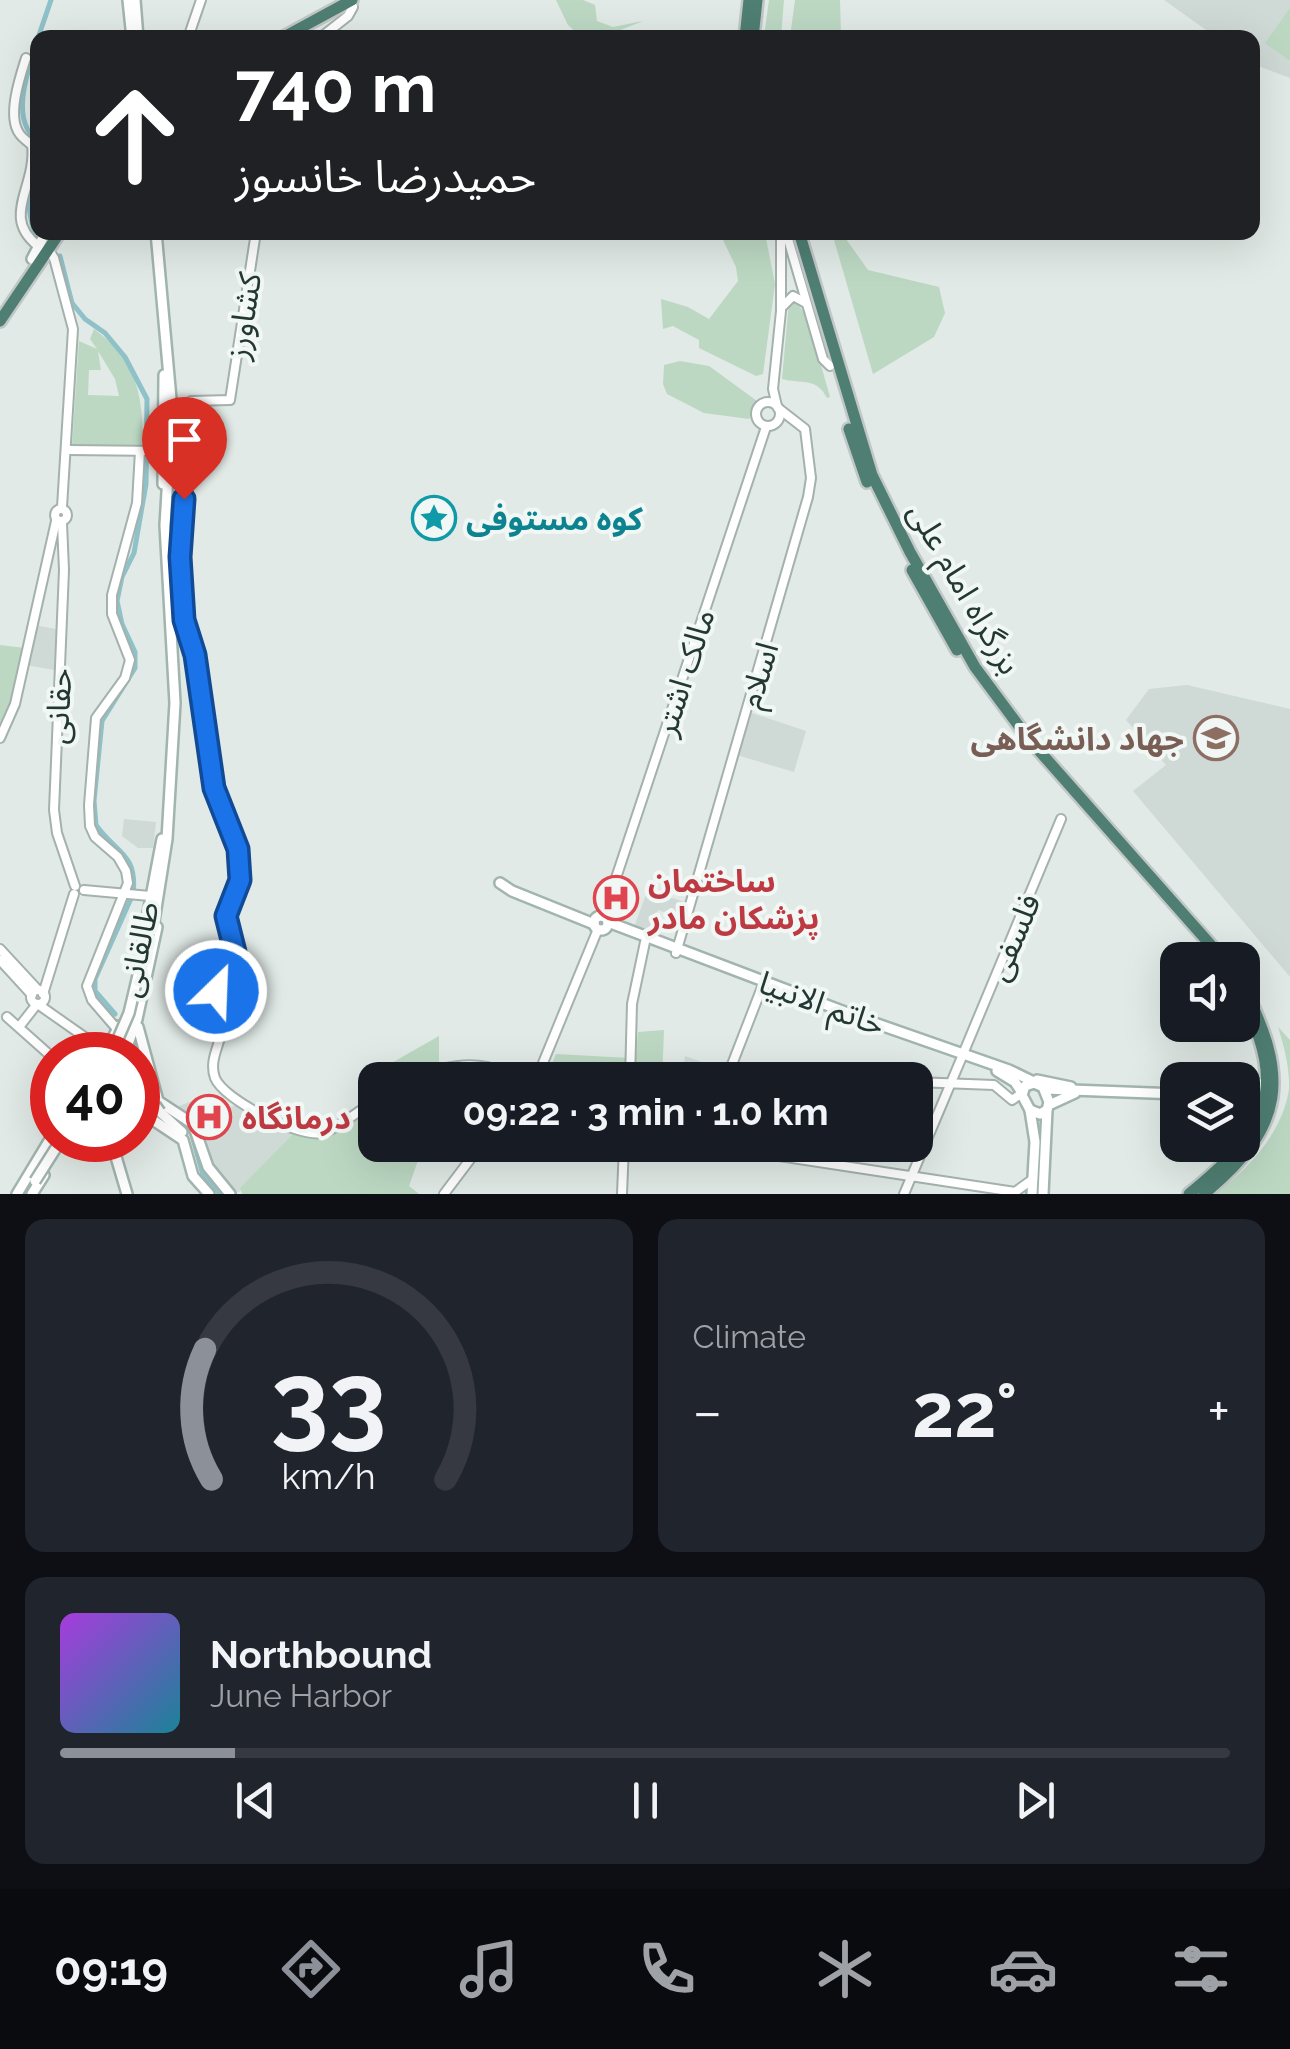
<!DOCTYPE html>
<html lang="en">
<head>
<meta charset="utf-8">
<style>
  :root { --surface:#171b24; --page:#20242c; --text:#f1f3f6; --muted:#9ea1a6; --line:#363941; --accent:#8c9099 }
  body { margin:0; font-family:Raleway,"Noto Sans Arabic",sans-serif; background:var(--page); color:var(--text); height:100vh; display:flex; flex-direction:column; font-size:38px; white-space:nowrap }
  * { box-sizing:border-box; margin:0 }
  p { font-size:32px; color:var(--muted) }
  .icon { flex:none; width:55px; height:55px; fill:none; stroke:currentColor; stroke-width:2; stroke-linecap:round; stroke-linejoin:round }
  .map { position:relative; height:1194px; overflow:hidden }
  .panel { display:flex; flex-direction:column; gap:25px; padding:25px; background:#0d0f14; flex:1 }
  .panel>* { flex:none }
  .guide { position:absolute; left:30px; top:30px; width:1230px; height:210px; border-radius:20px; box-shadow:0 10px 40px #0002; background:#202124; color:#fff; overflow:hidden }
  .fabs { position:absolute; left:1160px; top:942px; display:grid; gap:20px }
  .fabs a { display:grid; place-items:center; width:100px; height:100px; border-radius:20px; background:var(--surface); box-shadow:0 10px 40px #0002; font-size:50px }
  .speed { position:absolute; left:30px; top:1032px; display:flex; gap:20px; font-size:50px; font-weight:700; text-align:center }
  .speed>* { display:grid; place-content:center; width:130px; height:130px; border-radius:50%; background:var(--surface); box-shadow:0 10px 40px #0002; line-height:1 }
  .speed .limit { border:15px solid #d22; background:#fff; color:#111 }
  .pin { position:absolute; display:grid; place-items:center; width:85px; height:85px; color:#fff; margin:-102px -42px; border-radius:50% 50% 50% 0; rotate:-45deg; box-shadow:0 0 10px #0007 }
  .pin .icon { rotate:45deg }
  .me { position:absolute; width:110px; margin:-55px; rotate:24deg; stroke-linejoin:round; filter:drop-shadow(0 0 8px #0008) }
  .turn { display:flex; align-items:center; gap:35px; height:210px; padding:0 40px; font-size:45px }
  .turn .icon { width:130px; height:130px; stroke-width:2.5 }
  .turn b { display:block; font-size:70px; line-height:85px }
  .big { font-size:75px; font-weight:700; line-height:1.1 }
  .panel .card { flex:1; display:flex; flex-direction:column; justify-content:center; gap:15px; min-width:0; padding:0 35px; border-radius:20px; background:var(--page) }
  .panel .dial { align-items:center; gap:0 }
  .dial svg { height:260px; overflow:visible; fill:none; stroke:var(--line); stroke-width:7; stroke-linecap:round; text-anchor:middle }
  .dial text { fill:var(--text); stroke:none }
  .song { display:flex; align-items:center; gap:30px }
  .cover { width:120px; height:120px; border-radius:15px; background:linear-gradient(135deg,hsl(280 70% 55%),hsl(190 70% 35%)) }
  .played { height:10px; border-radius:5px; background:linear-gradient(90deg,var(--accent) 15%,var(--line) 15%) }
  .keys { display:flex; justify-content:space-around; direction:ltr }
  .heat { display:flex; justify-content:space-between; align-items:center; font-size:55px; direction:ltr }
  .panel .tiles { flex:1; display:grid; gap:25px; grid-template-columns:1fr 1fr }
  .card:last-child { grid-column:span 2 }
  .trip { position:absolute; left:358px; top:1062px; width:575px; height:100px; border-radius:20px; background:var(--surface); box-shadow:0 10px 40px #0002; font-weight:700; line-height:100px; text-align:center }
  .tabs { display:flex; height:160px; justify-content:space-around; align-items:center; background:#090b0e; color:var(--muted) }
  .tabs .icon { width:70px; height:70px }
  .tabs .on { color:var(--accent) }
  .tabs b { font-size:45px; color:var(--text) }
  .map>svg:first-child { display:block }
  .built { fill:#cfd9d5 }
  .green { fill:#bcd8c3; fill-rule:evenodd }
  .lines { fill:none; stroke-linecap:round; stroke-linejoin:round }
  .canal { stroke:#8fc1c9; stroke-width:5 }
  .tertiary-casing { stroke:#a4b1ac; stroke-width:12 }
  .secondary-casing { stroke:#a1b4ad; stroke-width:14 }
  .trunk-casing { stroke:#c1c7c6; stroke-width:16 }
  .tertiary { stroke:#fff; stroke-width:8 }
  .secondary { stroke:#fff; stroke-width:9 }
  .trunk { stroke:#4f7e72; stroke-width:11 }
  .secondary-bridge-casing { stroke:#a1b4ad; stroke-width:14; stroke-linecap:butt }
  .secondary-bridge { stroke:#fff; stroke-width:9 }
  .route-casing { stroke:#114b97; stroke-width:25 }
  .route { stroke:#1a73e8; stroke-width:18 }
  .labels { text-anchor:middle; dominant-baseline:central; stroke-width:8; stroke-linejoin:round; paint-order:stroke }
  .street-label { font-size:32px; fill:#233832; stroke:#f1f7f4 }
  .culture-label { font-size:32px; font-weight:bold; fill:#0d838f; stroke:#f1f7f4; text-anchor:start }
  .education-label { font-size:32px; font-weight:bold; fill:#785e54; stroke:#f1f7f4; text-anchor:end }
  .health-label { font-size:32px; font-weight:bold; fill:#be3a42; stroke:#f1f7f4; text-anchor:start }
</style>
</head>
<body>
<div class="map">
<svg width="1290" height="1194" viewBox="0 0 1290 1194">
  <rect width="100%" height="100%" fill="#e1eae6"/>
  <!-- built -->
  <g class="built">
    <polygon points="1164,0 1290,0 1290,78 1253,64 1252,38 1216,37"/>
    <polygon points="34,625 56,629 54,670 26,665"/>
    <polygon points="1187,685 1290,709 1290,977 1133,791 1166,765 1126,720 1149,689"/>
    <polygon points="749,712 806,731 794,772 737,755"/>
    <polygon points="124,819 156,822 153,848 138,848 122,836"/>
    <polygon points="648,889 684,902 679,917 658,910 650,932 634,927"/>
    <polygon points="685,1056 724,1070 720,1080 689,1080 689,1075 700,1075 683,1072"/>
    <polygon points="199,1098 216,1114 235,1105 263,1121 295,1132 239,1192 232,1193 211,1168 198,1126 176,1111 177,1107"/>
  </g>
  <!-- green -->
  <g class="green">
    <polygon points="556,0 583,0 595,5 597,21 613,27 643,21 603,37 581,37 568,25"/>
    <polygon points="769,0 784,0 781,37 764,37"/>
    <polygon points="795,0 840,0 841,37 790,37"/>
    <polygon points="1290,8 1290,61 1265,43"/>
    <polygon points="711,233 765,233 775,284 763,374 756,376 699,348 699,340 673,326 663,329 661,299 688,307 709,319 738,281 736,267 723,240 713,238"/>
    <polygon points="832,233 846,233 846,239 868,270 939,287 945,313 934,337 873,374"/>
    <path d="M 796,301 L 808,319 L 830,397 L 827,398 C 817,377 801,384 782,379 L 789,302 Z"/>
    <path d="M 94,329 C 138,361 143,397 143,447 L 72,446 L 79,341 L 97,349 L 90,339 ZM 98,351 L 115,379 L 119,396 L 88,395 L 89,370 L 101,370 Z"/>
    <polygon points="680,361 709,366 757,401 749,419 704,413 667,394 663,384 664,365"/>
    <polygon points="0,645 25,648 9,717 0,734"/>
    <path d="M 1278,1027 L 1290,1040 L 1290,1194 L 1214,1194 C 1248,1170 1283,1132 1289,1089 C 1290,1069 1284,1046 1278,1027 Z"/>
    <polygon points="664,1030 662,1080 634,1079 638,1032"/>
    <polygon points="439,1036 439,1063 406,1080 397,1080 388,1065"/>
    <polygon points="556,1054 629,1058 626,1080 545,1080"/>
    <polygon points="375,1105 375,1145 420,1145 422,1149 409,1186 419,1194 242,1194 240,1188 295,1132 314,1136"/>
  </g>
  <g class="lines">
    <!-- canal -->
    <g class="canal">
      <polyline points="38,38 51,0"/>
      <path d="M 38,39 C 29,68 8,120 38,141"/>
      <path d="M 35,234 C 29,214 25,202 38,184"/>
      <path d="M 60,256 L 72,303 L 85,319 L 105,333 L 125,357 L 147,399 L 146,484 L 134,553 L 122,577 L 117,601 L 122,624 L 135,652 L 135,668 L 102,721 L 94,801 L 96,825 C 115,853 138,853 133,894 L 95,979 L 95,991 L 115,1014"/>
      <polyline points="133,1043 153,1107"/>
      <polyline points="170,1118 190,1128 203,1175 220,1194"/>
    </g>
    <defs>
      <g id="tertiary">
        <polyline points="188,38 201,0"/>
        <polyline points="320,38 348,16 353,7"/>
        <path d="M 26,58 C 20,77 7,115 19,133 C 22,138 27,141 32,145 C 37,187 0,216 38,246"/>
        <path d="M 256,232 L 230,400 L 191,401 L 181,532 L 182,598 L 184,620 L 195,655 L 214,788 L 238,849 L 240,880 L 226,916 L 235,952 L 215,979 C 215,995 223,1010 222,1025 C 222,1043 208,1059 215,1078 C 224,1100 299,1138 322,1133 C 336,1130 362,1108 375,1101"/>
        <polyline points="786,232 823,359 830,366"/>
        <polyline points="48,249 54,258 73,329 62,507"/>
        <polyline points="783,306 793,296 806,303"/>
        <circle cx="768" cy="414" r="12"/>
        <polyline points="777,406 773,389 781,311 781,232"/>
        <polyline points="68,450 161,451"/>
        <circle cx="61" cy="515" r="6"/>
        <polyline points="62,523 64,570 54,810 57,833 75,886"/>
        <polyline points="0,738 15,704 56,521"/>
        <polyline points="84,890 150,896"/>
        <polyline points="603,917 766,427"/>
        <polyline points="0,949 38,990"/>
        <polyline points="676,953 808,497 811,478 805,429 778,408"/>
        <polyline points="0,960 32,995"/>
        <circle cx="38" cy="997" r="7"/>
        <polyline points="43,994 74,894"/>
        <polyline points="39,1005 106,1052"/>
        <polyline points="7,1017 52,1057"/>
        <polyline points="19,1027 37,1004"/>
        <polyline points="117,1029 92,1000 87,986 128,883 126,871 118,857 95,837 90,826 89,805 96,718 125,678 130,660 112,614 112,595 137,503 140,451"/>
        <polyline points="963,1054 1061,819"/>
        <polyline points="730,1073 870,1080"/>
        <path d="M 413,1080 C 437,1067 475,1059 501,1072 L 505,1080"/>
        <polyline points="536,1080 598,929"/>
        <polyline points="630,1080 632,1004 645,942"/>
        <polyline points="726,1080 764,982"/>
        <polyline points="915,1082 994,1085 1012,1100 1022,1093"/>
        <polyline points="706,1145 1015,1192 1033,1179"/>
        <polyline points="444,1194 481,1145"/>
        <polyline points="622,1194 624,1145"/>
        <polyline points="904,1194 961,1059"/>
      </g>
      <g id="secondary">
        <polyline points="128,0 132,38"/>
        <polyline points="135,0 138,38"/>
        <polyline points="32,259 46,232"/>
        <polyline points="163,484 164,375"/>
        <polyline points="500,883 512,891 594,924"/>
        <circle cx="601" cy="923" r="7"/>
        <polyline points="608,922 866,1020 1009,1070 1036,1083"/>
        <polyline points="152,934 167,839 175,703 165,525 172,410 156,232"/>
        <polyline points="143,939 162,839"/>
        <polyline points="138,1027 158,1101 193,1124 208,1167 230,1194"/>
        <polyline points="104,1055 119,1026"/>
        <polyline points="124,1055 137,1019 157,927"/>
        <polyline points="997,1071 1015,1082 1022,1093"/>
        <polyline points="1037,1080 1071,1087"/>
        <polygon points="1034,1083 1043,1087 1049,1102 1047,1110 1040,1114 1030,1110 1022,1095 1025,1086"/>
        <polyline points="1045,1089 1178,1094"/>
        <polyline points="138,1091 144,1114 183,1140 193,1176 209,1194"/>
        <polyline points="1242,1097 1256,1093 1265,1081"/>
        <polyline points="1049,1105 1075,1093"/>
        <polyline points="1242,1106 1249,1113 1251,1125"/>
        <polyline points="1030,1110 1035,1142 1032,1194"/>
        <polyline points="160,1112 182,1132"/>
        <polyline points="111,1140 127,1194"/>
        <polyline points="17,1194 52,1136"/>
        <polyline points="32,1194 44,1175"/>
        <polyline points="1043,1194 1047,1110"/>
      </g>
      <g id="trunk">
        <polyline points="282,38 352,0"/>
        <polyline points="745,38 749,0"/>
        <polyline points="753,38 757,0"/>
        <polyline points="799,232 872,475 910,552 975,667 1027,737 1224,960"/>
        <polyline points="0,321 60,232"/>
        <polyline points="849,429 867,482"/>
        <polyline points="912,570 957,650"/>
        <path d="M 1189,1194 C 1265,1132 1290,1092 1242,998"/>
        <path d="M 1204,1194 C 1286,1126 1290,1077 1242,984"/>
      </g>
    </defs>
    <!-- tertiary casing -->
    <use href="#tertiary" class="tertiary-casing"/>
    <!-- secondary casing -->
    <use href="#secondary" class="secondary-casing"/>
    <!-- trunk casing -->
    <use href="#trunk" class="trunk-casing"/>
    <!-- tertiary -->
    <use href="#tertiary" class="tertiary"/>
    <!-- secondary -->
    <use href="#secondary" class="secondary"/>
    <!-- trunk -->
    <use href="#trunk" class="trunk"/>
    <defs>
      <g id="secondary-bridge">
        <polyline points="111,1055 129,1013 148,933"/>
        <polyline points="155,1105 160,1112"/>
        <polyline points="35,1181 61,1140"/>
      </g>
    </defs>
    <!-- secondary-bridge casing -->
    <use href="#secondary-bridge" class="secondary-bridge-casing"/>
    <!-- secondary-bridge -->
    <use href="#secondary-bridge" class="secondary-bridge"/>
  </g>
  <g class="lines">
    <defs>
      <polyline id="route" points="184,499 180,557 184,620 195,655 214,788 238,849 240,880 226,916 235,952 216,976 216,991"/>
    </defs>
    <!-- route casing -->
    <use href="#route" class="route-casing"/>
    <!-- route -->
    <use href="#route" class="route"/>
  </g>
  <!-- icons -->
  <defs>
    <symbol id="sight-ring" viewBox="-11 -11 22 22"><circle r="9.5" fill="#f1f7f4" stroke="#0f9aa8" stroke-width="1.5"/><path d="M0-6L1.8-2.2L6-1.7L2.9 1.2L3.7 5.4L0 3.3L-3.7 5.4L-2.9 1.2L-6-1.7L-1.8-2.2Z" fill="#0f9aa8"/></symbol>
    <symbol id="university-ring" viewBox="-11 -11 22 22"><circle r="9.5" fill="#f1f7f4" stroke="#8d6e63" stroke-width="1.5"/><path d="M0-5L7-2L0 1L-7-2ZM-4 1L0 2.5L4 1V4Q0 6-4 4Z" fill="#8d6e63"/></symbol>
    <symbol id="hospital-ring" viewBox="-11 -11 22 22"><circle r="9.5" fill="#f1f7f4" stroke="#e0444e" stroke-width="1.5"/><path d="M-5-5h3v3.5h4V-5h3V5h-3V1.5h-4V5h-3Z" fill="#e0444e"/></symbol>
  </defs>
  <g fill-rule="evenodd">
    <use href="#sight-ring" x="409" y="493" width="50" height="50"/>
    <use href="#university-ring" x="1191" y="713" width="50" height="50"/>
    <use href="#hospital-ring" x="591" y="873" width="50" height="50"/>
    <use href="#hospital-ring" x="184" y="1092" width="50" height="50"/>
  </g>
  <g class="labels">
    <!-- street labels -->
    <g class="street-label">
      <text transform="translate(243 316) rotate(-81)">کشاورز</text>
      <text transform="translate(965 588) rotate(60)">بزرگراه امام علی</text>
      <text transform="translate(684 672) rotate(-72)">مالک اشتر</text>
      <text transform="translate(758 675) rotate(-73)">اسلام</text>
      <text transform="translate(58 706) rotate(-87)">حقانی</text>
      <text transform="translate(1013 937) rotate(-67)">فلسفی</text>
      <text transform="translate(138 949) rotate(-78)">طالقانی</text>
      <text transform="translate(822 1003) rotate(20)">خاتم الانبیا</text>
    </g>
    <!-- culture labels -->
    <g class="culture-label">
      <text x="466" y="518">کوه مستوفی</text>
    </g>
    <!-- education labels -->
    <g class="education-label">
      <text x="1184" y="738">جهاد دانشگاهی</text>
    </g>
    <!-- health labels -->
    <g class="health-label">
      <text x="648" y="880">ساختمان<tspan x="648" dy="37">پزشکان مادر</tspan></text>
      <text x="242" y="1117">درمانگاه</text>
    </g>
  </g>
</svg>
<div class="fabs">
<a><svg class="icon" aria-label="sound" viewBox="0 0 24 24"><path d="M4 9h4l5-4v14l-5-4H4zM17 9q2 3 0 6"/></svg></a>
<a><svg class="icon" aria-label="layers" viewBox="0 0 24 24"><path d="M12 4l9 5-9 5-9-5zM3 14l9 5 9-5"/></svg></a>
</div>
<div class="speed"><div class="limit">40</div></div>
<div class="pin" style="left:184px;top:499px;background:#d93025"><svg class="icon" aria-label="arrive" viewBox="0 0 24 24"><path d="M6 21V4h12l-3 4 3 4H6"/></svg></div>
<svg class="me" style="left:216px;top:991px" viewBox="-20 -20 40 40"><circle r="17" fill="#1a73e8" stroke="#fff" stroke-width="3"/><path d="M0-11L8 9 0 5-8 9z" fill="#fff"/></svg>
<div class="trip">09:22 · 3 min · 1.0 km</div>
<div class="guide">
<div class="turn"><svg class="icon" aria-label="ahead" viewBox="0 0 24 24"><path d="M12 20V5M6 11l6-6 6 6"/></svg><div><b>740 m</b>حمیدرضا خانسوز</div></div>
</div>
</div>
<section class="panel">
<div class="tiles">
<div class="card dial"><svg viewBox="0 0 100 80">
<path d="M14 69A42 42 0 1 1 86 69"/>
<path d="M14 69A42 42 0 0 1 12 29" stroke="#8c9099"/>
<text x="50" y="56" font-size="32" font-weight="700">33</text>
<text x="50" y="72" font-size="11">km/h</text>
</svg></div>
<div class="card"><p>Climate</p>
<div class="heat"><a>−</a><b class="big">22°</b><a>+</a></div>
</div>
<div class="card">
<div class="song"><i class="cover"></i><div><b>Northbound</b><p>June Harbor</p></div></div>
<div class="played"></div>
<div class="keys"><svg class="icon" aria-label="previous" viewBox="0 0 24 24"><path d="M18 5L8 12l10 7zM5 5v14"/></svg><svg class="icon" aria-label="pause" viewBox="0 0 24 24"><path d="M8 5v14M16 5v14"/></svg><svg class="icon" aria-label="next" viewBox="0 0 24 24"><path d="M6 5l10 7-10 7zM19 5v14"/></svg></div>
</div>
</div>
</section>
<nav class="tabs">
<b>09:19</b>
<svg class="icon on" aria-label="directions" viewBox="0 0 24 24"><path d="M12 3l9 9-9 9-9-9zM9 14v-3h6M13 9l2 2-2 2"/></svg>
<svg class="icon" aria-label="music" viewBox="0 0 24 24"><path d="M9 18V5l10-2v13"/><circle cx="6" cy="18" r="3"/><circle cx="16" cy="16" r="3"/></svg>
<svg class="icon" aria-label="phone" viewBox="0 0 24 24"><path d="M5 4h4l2 5-3 2q2 4 5 5l2-3 5 2v4C11 20 4 13 5 4z"/></svg>
<svg class="icon" aria-label="climate" viewBox="0 0 24 24"><path d="M12 3v18M4 7l16 10M4 17L20 7"/></svg>
<svg class="icon" aria-label="car" viewBox="0 0 24 24"><path d="M5 17H2v-5l4-1 3-4h7l3 4 3 1v5h-3M9 17h6M6 11h13"/><circle cx="7" cy="17" r="2"/><circle cx="17" cy="17" r="2"/></svg>
<svg class="icon" aria-label="filters" viewBox="0 0 24 24"><path d="M4 7h16M4 17h16"/><circle cx="9" cy="7" r="2"/><circle cx="15" cy="17" r="2"/></svg>
</nav>
</body>
</html>
